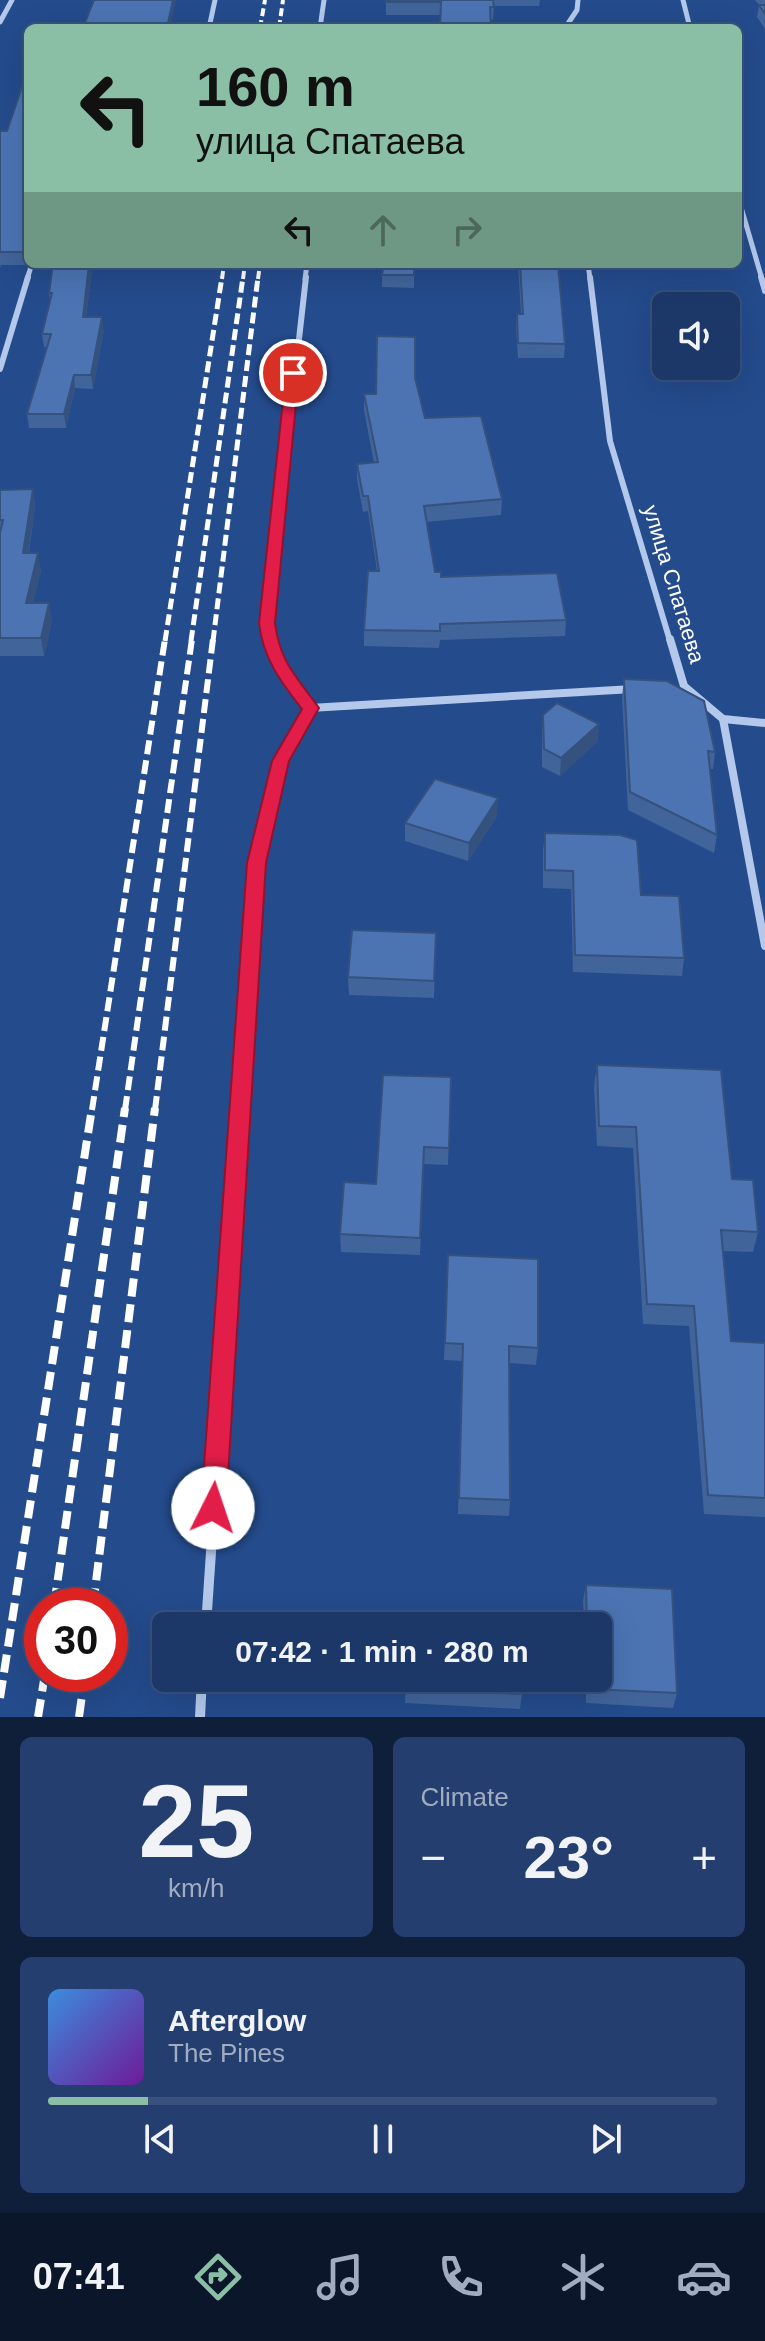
<!DOCTYPE html>
<html lang="en">
<head>
<meta charset="utf-8">
<style>
  :root { --surface:#1b3869; --page:#243f6f; --text:#f1f3f6; --muted:#a0acc0; --line:#39527d; --accent:#8abfa5 }
  body { margin:0; font-family:Arial,sans-serif; background:var(--page); color:var(--text); height:100vh; display:flex; flex-direction:column; font-size:30px; white-space:nowrap }
  * { box-sizing:border-box; margin:0 }
  p { font-size:26px; color:var(--muted) }
  .icon { flex:none; width:44px; height:44px; fill:none; stroke:currentColor; stroke-width:2; stroke-linecap:round; stroke-linejoin:round }
  .map { position:relative; height:1717px; overflow:hidden }
  .panel { display:flex; flex-direction:column; gap:20px; padding:20px; background:#0f1f3a; flex:1 }
  .panel>* { flex:none }
  .guide { position:absolute; left:24px; top:24px; width:718px; height:244px; border-radius:12px; box-shadow:0 8px 32px #0002,0 0 0 2px var(--line); background:#8abfa5; color:#111; overflow:hidden }
  .tools { position:absolute; left:652px; top:292px; display:grid; gap:16px }
  .tools a { display:grid; place-items:center; width:88px; height:88px; border-radius:12px; background:var(--surface); box-shadow:0 8px 32px #0002,0 0 0 2px var(--line); font-size:40px }
  .speed { position:absolute; left:24px; top:1588px; display:flex; gap:16px; font-size:40px; font-weight:700; text-align:center }
  .speed>* { display:grid; place-content:center; width:104px; height:104px; border-radius:50%; background:var(--surface); box-shadow:0 8px 32px #0002,0 0 0 2px var(--line); line-height:1 }
  .speed .limit { border:12px solid #d22; background:#fff; color:#111 }
  .pin { position:absolute; display:grid; place-items:center; width:68px; height:68px; color:#fff; margin:-34px; border:4px solid #fff; border-radius:50%; box-shadow:0 2px 8px #0007 }
  .me { position:absolute; width:88px; margin:-44px; rotate:4deg; stroke-linejoin:round; filter:drop-shadow(0 0 6px #0008) }
  .turn { display:flex; align-items:center; gap:28px; height:168px; padding:0 40px; font-size:36px }
  .turn .icon { width:104px; height:104px; stroke-width:2.5 }
  .turn b { display:block; font-size:56px; line-height:68px }
  .lanes { display:flex; align-items:center; height:76px; padding:0 40px; background:#0003; justify-content:center; gap:40px; direction:ltr }
  .lanes .off { opacity:.35 }
  .big { font-size:60px; font-weight:700; line-height:1.1 }
  .panel .card { flex:1; display:flex; flex-direction:column; justify-content:center; gap:12px; min-width:0; padding:0 28px; border-radius:12px; background:var(--page) }
  .panel .dial { align-items:center; gap:0 }
  .dial b { font-size:104px; line-height:1 }
  .song { display:flex; align-items:center; gap:24px }
  .cover { width:96px; height:96px; border-radius:12px; background:linear-gradient(135deg,hsl(210 70% 55%),hsl(280 70% 35%)) }
  .played { height:8px; border-radius:4px; background:linear-gradient(90deg,var(--accent) 15%,var(--line) 15%) }
  .keys { display:flex; justify-content:space-around; direction:ltr }
  .heat { display:flex; justify-content:space-between; align-items:center; font-size:44px; direction:ltr }
  .panel .tiles { flex:1; display:grid; gap:20px; grid-template-columns:1fr 1fr }
  .card:last-child { grid-column:span 2 }
  .trip { position:absolute; left:152px; top:1612px; width:460px; height:80px; border-radius:12px; background:var(--surface); box-shadow:0 8px 32px #0002,0 0 0 2px var(--line); font-weight:700; line-height:80px; text-align:center }
  .tab-bar { display:flex; height:128px; justify-content:space-around; align-items:center; background:#0b162a; color:var(--muted) }
  .tab-bar .icon { width:56px; height:56px }
  .tab-bar .on { color:var(--accent) }
  .tab-bar b { font-size:36px; color:var(--text) }
  .map>svg:first-child { display:block }
  .lines { fill:none; stroke-linecap:round; stroke-linejoin:round }
  .minor-far3 { stroke:#b3c8eb; stroke-width:5 }
  .minor-far2 { stroke:#b3c8eb; stroke-width:6 }
  .minor-far1 { stroke:#b3c8eb; stroke-width:8 }
  .minor { stroke:#b3c8eb; stroke-width:10 }
  .rail-far3 { stroke:#fff; stroke-width:4; stroke-dasharray:8 4; stroke-linecap:butt }
  .rail-far2 { stroke:#fff; stroke-width:5; stroke-dasharray:11 5; stroke-linecap:butt }
  .rail-far1 { stroke:#fff; stroke-width:6; stroke-dasharray:14 6; stroke-linecap:butt }
  .rail { stroke:#fff; stroke-width:8; stroke-dasharray:18 8; stroke-linecap:butt }
  .wall { fill:#41649a }
  .shaded-wall { fill:#35517d }
  .building { fill:#4c74b3; stroke:#35517d; stroke-width:2 }
  .route { fill:#e11d48; stroke:#92132f; stroke-width:2 }
  .labels { text-anchor:middle; dominant-baseline:central; stroke-width:8; stroke-linejoin:round; paint-order:stroke }
  .street-label { font-size:22px; fill:#fff; stroke:#244b8c }
</style>
</head>
<body>
<div class="map">
<svg width="765" height="1717" viewBox="0 0 765 1717">
  <rect width="100%" height="100%" fill="#244b8c"/>
  <g class="lines">
    <!-- minor-far3 -->
    <g class="minor-far3">
      <polyline points="683,0 690,28"/>
      <polyline points="0,22 12,0"/>
      <polyline points="209,28 215,0"/>
      <polyline points="320,28 324,0"/>
      <polyline points="565,28 577,10 578,0"/>
      <polyline points="738,197 762,279"/>
      <polyline points="588,264 590,279"/>
      <polyline points="27,279 32,264"/>
      <polyline points="305,279 307,264"/>
    </g>
    <!-- minor-far2 -->
    <g class="minor-far2">
      <polyline points="590,277 610,441 670,641"/>
      <polyline points="761,277 765,291"/>
      <polyline points="0,369 28,277"/>
      <polyline points="271,641 267,623 306,277"/>
    </g>
    <!-- minor-far1 -->
    <g class="minor-far1">
      <polyline points="670,639 684,686 723,719 765,946"/>
      <polyline points="310,708 633,689"/>
      <polyline points="723,719 765,723"/>
      <polyline points="241,1110 257,863 280,761 310,708 282,668 270,639"/>
    </g>
    <!-- minor -->
    <g class="minor">
      <polyline points="206,1626 241,1108"/>
      <polyline points="200,1717 202,1678"/>
    </g>
    <!-- rail-far3 -->
    <g class="rail-far3">
      <polyline points="260,28 265,0"/>
      <polyline points="279,28 283,0"/>
      <polyline points="222,279 224,264"/>
      <polyline points="243,279 245,264"/>
      <polyline points="258,279 260,264"/>
    </g>
    <!-- rail-far2 -->
    <g class="rail-far2">
      <polyline points="165,641 222,277"/>
      <polyline points="191,641 243,277"/>
      <polyline points="213,641 258,277"/>
    </g>
    <!-- rail-far1 -->
    <g class="rail-far1">
      <polyline points="92,1110 165,639"/>
      <polyline points="125,1110 192,639"/>
      <polyline points="155,1110 213,639"/>
    </g>
    <!-- rail -->
    <g class="rail">
      <polyline points="54,1606 125,1108"/>
      <polyline points="93,1606 155,1108"/>
      <polyline points="0,1698 92,1108"/>
      <polyline points="38,1717 45,1674"/>
      <polyline points="79,1717 85,1674"/>
    </g>
  </g>
  <!-- wall -->
  <g class="wall">
    <polygon points="386,0 540,0 539,6 494,6 493,20 440,15 386,15"/>
    <polygon points="755,0 765,0 765,29 757,17 759,5"/>
    <polygon points="0,131 7,131 26,265 1,265 0,268"/>
    <polygon points="36,264 104,264 103,270 92,270 86,317 104,330 93,389 75,388 66,428 29,428 27,414 47,347 44,347 42,334 50,301 49,293 53,265 37,265"/>
    <polygon points="414,264 414,288 382,287 382,275"/>
    <polygon points="518,264 558,264 565,344 564,358 518,358 516,328 517,314 521,314"/>
    <polygon points="415,378 425,418 502,499 501,515 426,522 435,572 441,577 566,620 565,636 440,640 439,648 364,646 364,630 377,571 368,511 363,512 357,479 357,464 374,463 364,410 364,394 376,394"/>
    <polygon points="33,489 35,506 29,553 41,570 33,603 52,620 44,656 0,656 0,490"/>
    <polygon points="624,679 715,752 713,769 710,769 717,835 714,853 628,810 622,697"/>
    <polygon points="543,715 598,741 560,776 542,767 542,732"/>
    <polygon points="497,816 468,861 405,841 405,823"/>
    <polygon points="545,833 641,895 684,958 682,976 573,972 571,889 543,888 543,850"/>
    <polygon points="436,933 434,998 349,995 348,977"/>
    <polygon points="597,1065 732,1179 758,1232 753,1252 723,1251 731,1341 765,1343 765,1517 704,1514 689,1326 643,1324 633,1148 597,1146 594,1085"/>
    <polygon points="451,1077 448,1165 424,1164 420,1255 341,1252 340,1234"/>
    <polygon points="448,1255 538,1348 536,1365 509,1363 510,1500 509,1516 458,1514 462,1361 444,1360"/>
    <polygon points="586,1585 677,1693 673,1708 586,1703 586,1678 598,1678 598,1626 584,1626 583,1600"/>
    <polygon points="406,1678 522,1694 520,1709 405,1703"/>
  </g>
  <!-- shaded-wall -->
  <g class="shaded-wall">
    <polygon points="173,0 176,0 170,28 167,28"/>
    <polygon points="28,248 28,263 26,265 24,252"/>
    <polygon points="89,264 91,264 92,270 84,331 83,317"/>
    <polygon points="102,317 104,330 93,389 91,375"/>
    <polygon points="74,375 75,388 66,428 64,414"/>
    <polygon points="33,489 35,506 26,570 23,553"/>
    <polygon points="38,553 41,570 29,620 26,603"/>
    <polygon points="49,603 52,620 44,656 41,638"/>
    <polygon points="599,724 598,741 560,776 561,758"/>
    <polygon points="498,798 497,816 468,861 469,843"/>
  </g>
  <!-- building -->
  <g class="building">
    <polygon points="94,0 173,0 167,28 83,28"/>
    <polygon points="386,0 493,0 494,7 490,7 491,28 440,28 441,2 386,2"/>
    <polygon points="759,5 765,5 765,14"/>
    <polygon points="24,81 28,81 28,248 24,252 0,252 0,131 7,131"/>
    <polygon points="53,264 89,264 83,317 102,317 91,375 74,375 64,414 27,414 51,334 42,334 52,293 49,293"/>
    <polygon points="384,264 414,264 414,275 382,275"/>
    <polygon points="520,264 558,264 565,344 518,343 517,314 523,314"/>
    <polygon points="377,336 415,337 415,378 425,418 481,416 502,499 424,506 435,572 441,572 441,577 557,573 566,620 440,624 440,631 364,630 368,571 379,571 368,496 363,496 357,464 378,462 364,394 376,394"/>
    <polygon points="33,489 23,553 38,553 26,603 49,603 41,638 0,638 0,533 3,520 0,520 0,490"/>
    <polygon points="624,679 667,681 704,701 715,752 708,751 717,835 630,792"/>
    <polygon points="557,703 599,724 561,758 544,749 543,715"/>
    <polygon points="435,779 498,798 469,843 405,823"/>
    <polygon points="545,833 620,835 637,840 641,895 679,896 684,958 575,955 573,871 545,870"/>
    <polygon points="352,930 436,933 434,981 348,977"/>
    <polygon points="597,1065 721,1070 732,1179 753,1180 758,1232 721,1230 731,1341 765,1343 765,1498 708,1495 694,1306 647,1304 636,1127 599,1126"/>
    <polygon points="383,1075 451,1077 449,1148 424,1147 420,1238 340,1234 344,1182 376,1184"/>
    <polygon points="448,1255 538,1259 538,1348 509,1346 510,1500 459,1498 463,1344 445,1343"/>
    <polygon points="586,1585 672,1589 677,1693 589,1689 589,1678 598,1678 598,1626 587,1626"/>
    <polygon points="409,1611 522,1617 522,1626 408,1626"/>
    <polygon points="406,1678 522,1678 522,1694 405,1689"/>
  </g>
  <!-- route -->
  <path class="route" d="M 293,369 L 299,373 L 275,623 C 280,663 297,677 319,708 L 289,761 L 266,863 L 226,1508 L 222,1516 L 213,1519 L 204,1516 L 201,1508 L 247,863 L 272,761 L 302,709 C 280,681 263,658 259,623 L 286,373 Z"/>
  <g class="labels">
    <!-- street labels -->
    <g class="street-label">
      <text transform="translate(674 584) rotate(73)">улица Спатаева</text>
    </g>
  </g>
</svg>
<div class="tools">
<a><svg class="icon" aria-label="sound" viewBox="0 0 24 24"><path d="M4 9h4l5-4v14l-5-4H4zM17 9q2 3 0 6"/></svg></a>
</div>
<div class="speed"><div class="limit">30</div></div>
<div class="pin" style="left:293px;top:373px;background:#d93025"><svg class="icon" aria-label="arrive" viewBox="0 0 24 24"><path d="M6 21V4h12l-3 4 3 4H6"/></svg></div>
<svg class="me" style="left:213px;top:1508px" viewBox="-20 -20 40 40"><circle r="19" fill="#fff"/><path d="M0-13L10 11 0 6-10 11z" fill="#e11d48"/></svg>
<div class="trip">07:42 · 1 min · 280 m</div>
<div class="guide">
<div class="turn"><svg class="icon" aria-label="left" viewBox="0 0 24 24"><path d="M17 20v-9H6M10 6l-5 5 5 5"/></svg><div><b>160 m</b>улица Спатаева</div></div>
<div class="lanes"><svg class="icon" aria-label="left" viewBox="0 0 24 24"><path d="M17 20v-9H6M10 6l-5 5 5 5"/></svg><svg class="icon off" aria-label="ahead" viewBox="0 0 24 24"><path d="M12 20V5M6 11l6-6 6 6"/></svg><svg class="icon off" aria-label="right" viewBox="0 0 24 24"><path d="M7 20v-9h11M14 6l5 5-5 5"/></svg></div>
</div>
</div>
<section class="panel">
<div class="tiles">
<div class="card dial"><b>25</b><p>km/h</p></div>
<div class="card"><p>Climate</p>
<div class="heat"><a>−</a><b class="big">23°</b><a>+</a></div>
</div>
<div class="card">
<div class="song"><i class="cover"></i><div><b>Afterglow</b><p>The Pines</p></div></div>
<div class="played"></div>
<div class="keys"><svg class="icon" aria-label="previous" viewBox="0 0 24 24"><path d="M18 5L8 12l10 7zM5 5v14"/></svg><svg class="icon" aria-label="pause" viewBox="0 0 24 24"><path d="M8 5v14M16 5v14"/></svg><svg class="icon" aria-label="next" viewBox="0 0 24 24"><path d="M6 5l10 7-10 7zM19 5v14"/></svg></div>
</div>
</div>
</section>
<nav class="tab-bar">
<b>07:41</b>
<svg class="icon on" aria-label="directions" viewBox="0 0 24 24"><path d="M12 3l9 9-9 9-9-9zM9 14v-3h6M13 9l2 2-2 2"/></svg>
<svg class="icon" aria-label="music" viewBox="0 0 24 24"><path d="M9 18V5l10-2v13"/><circle cx="6" cy="18" r="3"/><circle cx="16" cy="16" r="3"/></svg>
<svg class="icon" aria-label="phone" viewBox="0 0 24 24"><path d="M5 4h4l2 5-3 2q2 4 5 5l2-3 5 2v4C11 20 4 13 5 4z"/></svg>
<svg class="icon" aria-label="climate" viewBox="0 0 24 24"><path d="M12 3v18M4 7l16 10M4 17L20 7"/></svg>
<svg class="icon" aria-label="car" viewBox="0 0 24 24"><path d="M5 17H2v-5l4-1 3-4h7l3 4 3 1v5h-3M9 17h6M6 11h13"/><circle cx="7" cy="17" r="2"/><circle cx="17" cy="17" r="2"/></svg>
</nav>
</body>
</html>
